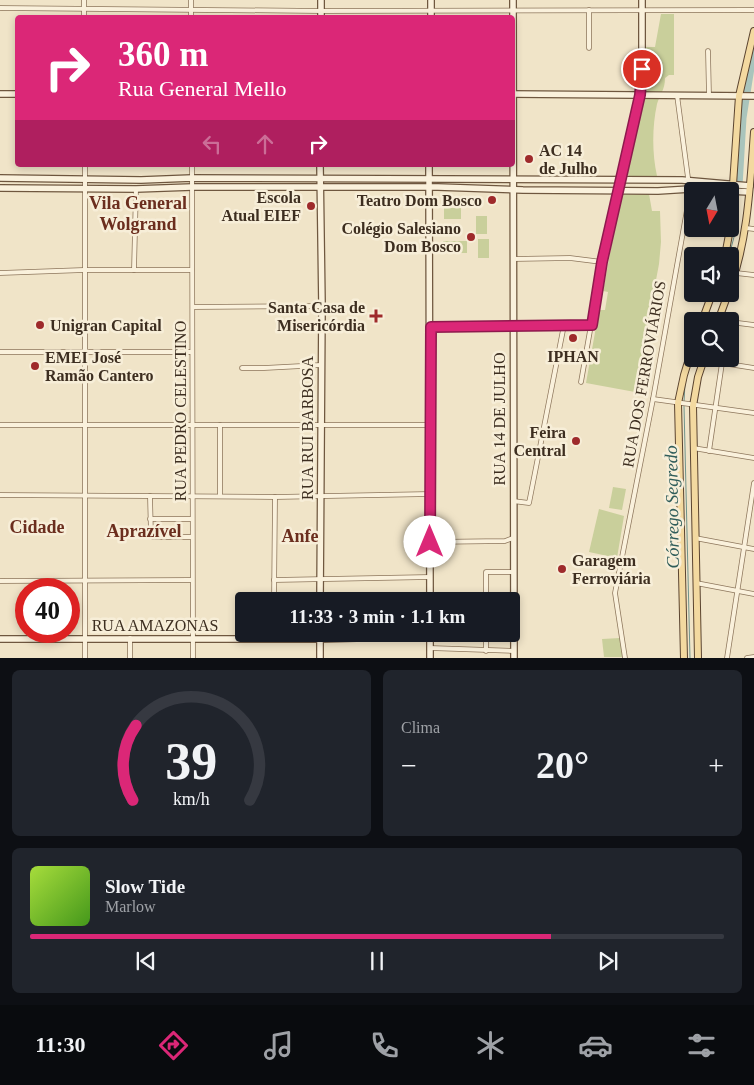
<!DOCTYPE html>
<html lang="pt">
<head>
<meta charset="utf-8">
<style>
  :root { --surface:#171b24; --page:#20242c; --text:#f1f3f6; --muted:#9ea1a6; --line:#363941; --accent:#db2777 }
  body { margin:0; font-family:"Times New Roman",serif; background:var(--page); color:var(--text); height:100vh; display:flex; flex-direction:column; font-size:19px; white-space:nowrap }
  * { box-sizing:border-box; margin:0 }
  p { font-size:16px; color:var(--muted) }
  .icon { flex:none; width:28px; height:28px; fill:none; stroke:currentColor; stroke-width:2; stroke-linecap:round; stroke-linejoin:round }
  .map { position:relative; height:658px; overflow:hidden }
  .panel { display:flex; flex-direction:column; gap:12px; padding:12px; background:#0d0f14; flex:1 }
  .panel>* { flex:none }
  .top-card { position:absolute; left:15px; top:15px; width:500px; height:152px; border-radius:5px; box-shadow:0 2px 8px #0003; background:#db2777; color:#fff; overflow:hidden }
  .needle { width:32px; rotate:190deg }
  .buttons { position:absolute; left:684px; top:182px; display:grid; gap:10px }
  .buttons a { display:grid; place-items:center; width:55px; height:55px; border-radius:5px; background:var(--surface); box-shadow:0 2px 8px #0003; font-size:25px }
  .speed { position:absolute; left:15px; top:578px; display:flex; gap:10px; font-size:25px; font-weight:700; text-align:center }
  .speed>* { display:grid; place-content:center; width:65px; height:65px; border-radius:50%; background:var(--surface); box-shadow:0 2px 8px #0003; line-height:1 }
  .speed .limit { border:8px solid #d22; background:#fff; color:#111 }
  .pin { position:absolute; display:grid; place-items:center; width:42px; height:42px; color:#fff; margin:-21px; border:2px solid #fff; border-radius:50%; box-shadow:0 1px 5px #0007 }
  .me { position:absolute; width:55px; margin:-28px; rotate:0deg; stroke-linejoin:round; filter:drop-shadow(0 0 4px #0008) }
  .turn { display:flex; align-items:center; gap:18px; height:105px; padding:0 20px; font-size:22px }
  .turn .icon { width:65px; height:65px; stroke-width:2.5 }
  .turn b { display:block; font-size:35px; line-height:42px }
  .lanes { display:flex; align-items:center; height:48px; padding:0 20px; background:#0003; justify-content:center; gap:25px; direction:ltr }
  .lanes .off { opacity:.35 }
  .big { font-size:38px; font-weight:700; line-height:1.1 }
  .panel .widget { flex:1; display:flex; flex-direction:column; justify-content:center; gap:8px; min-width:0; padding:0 18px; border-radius:8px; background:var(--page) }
  .panel .dial { align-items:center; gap:0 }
  .dial svg { height:130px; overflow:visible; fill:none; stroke:var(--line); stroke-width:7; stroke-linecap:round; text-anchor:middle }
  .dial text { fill:var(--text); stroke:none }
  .song { display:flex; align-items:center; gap:15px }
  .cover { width:60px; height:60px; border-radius:8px; background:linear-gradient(135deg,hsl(80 70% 55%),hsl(100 70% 35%)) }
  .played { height:5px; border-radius:2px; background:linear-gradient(90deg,var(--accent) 75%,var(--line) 75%) }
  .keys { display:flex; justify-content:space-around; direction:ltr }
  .heat { display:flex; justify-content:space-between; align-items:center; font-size:28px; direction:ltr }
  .panel .tiles { flex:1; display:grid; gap:12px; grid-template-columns:1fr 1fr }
  .widget:last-child { grid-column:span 2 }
  .trip { position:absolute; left:235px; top:592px; width:285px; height:50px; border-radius:5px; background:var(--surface); box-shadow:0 2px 8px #0003; font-weight:700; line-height:50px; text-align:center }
  .tabs { display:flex; height:80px; justify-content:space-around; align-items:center; background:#090b0e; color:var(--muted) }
  .tabs .icon { width:35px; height:35px }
  .tabs .on { color:var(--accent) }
  .tabs b { font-size:22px; color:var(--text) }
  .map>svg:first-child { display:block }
  .green { fill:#c9cf9b }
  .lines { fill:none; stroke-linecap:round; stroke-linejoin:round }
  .stream { stroke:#6f938a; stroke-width:1 }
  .river { stroke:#a9c4bc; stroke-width:7 }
  .street-casing { stroke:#8d765c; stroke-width:5.5 }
  .secondary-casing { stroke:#6f573f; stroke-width:8 }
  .primary-casing { stroke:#5b4430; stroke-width:8 }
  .street { stroke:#faf1dc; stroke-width:4 }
  .secondary { stroke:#faf1dc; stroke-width:5.5 }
  .primary { stroke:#f3d9a0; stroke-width:6 }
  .route-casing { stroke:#8e194d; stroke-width:12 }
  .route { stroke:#db2777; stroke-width:9 }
  .poi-dot { fill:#9e2a2b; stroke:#f7eed8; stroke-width:2 }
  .labels { text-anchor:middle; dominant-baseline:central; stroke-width:5; stroke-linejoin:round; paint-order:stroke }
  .poi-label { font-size:16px; font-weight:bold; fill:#3d2e20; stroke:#f7eed8; text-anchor:end }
  .street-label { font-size:16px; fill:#3d2e20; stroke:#f7eed8 }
  .neighbourhood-label { font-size:18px; font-weight:bold; fill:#6b2e1e; stroke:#f7eed8 }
  .water-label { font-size:18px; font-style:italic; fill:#2f5d5a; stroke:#f7eed8 }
</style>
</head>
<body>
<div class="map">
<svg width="754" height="658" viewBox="0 0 754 658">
  <rect width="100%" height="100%" fill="#f0e4c8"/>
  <!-- green -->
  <g class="green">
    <path d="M 661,14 L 674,14 L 674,75 L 669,75 L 665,78 C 665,90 660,94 657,104 C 652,127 652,154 657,176 L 630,177 L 627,174 L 645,84 L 646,47 L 655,47 Z"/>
    <polygon points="649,194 652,211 660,211 661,242 659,264 635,392 586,383 599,310 605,310 608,292 603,291 621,195"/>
    <rect x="444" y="208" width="17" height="11"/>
    <rect x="476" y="216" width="11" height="18"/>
    <rect x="478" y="239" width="11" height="19"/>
    <rect x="443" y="241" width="24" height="12"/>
    <polygon points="613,487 626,489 622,510 609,508"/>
    <polygon points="599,509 624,516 617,558 589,552"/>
    <polygon points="620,638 623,657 604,657 602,639"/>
  </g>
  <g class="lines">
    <!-- stream -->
    <g class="stream">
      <polyline points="729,256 734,237 738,193"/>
      <polyline points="684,402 685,383"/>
      <polyline points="684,406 690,658"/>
    </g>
    <!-- river -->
    <polyline class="river" points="739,186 743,118 754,49"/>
    <defs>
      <g id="street">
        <polyline points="84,0 84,18"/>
        <polyline points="191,0 191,18"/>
        <polyline points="0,8 321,11 754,10"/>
        <polyline points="589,10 589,48"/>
        <polyline points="708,51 709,96"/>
        <polyline points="192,165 193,658"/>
        <polyline points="746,228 754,229"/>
        <polyline points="513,259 570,258 602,262"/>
        <polyline points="134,270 136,189"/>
        <polyline points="0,273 84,270 192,270"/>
        <polyline points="736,273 754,275"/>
        <polyline points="193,307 322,306"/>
        <polyline points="719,320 727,321"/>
        <polyline points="730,322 754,325"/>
        <polyline points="431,327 592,325"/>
        <polyline points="0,352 192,352"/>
        <polyline points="703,360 754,368"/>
        <polyline points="242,368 264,368 321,365"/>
        <polyline points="581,382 602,262 619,189"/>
        <polyline points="653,399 754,413"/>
        <polyline points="0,425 430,425"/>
        <polyline points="220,425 220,496"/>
        <polyline points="693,448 754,458"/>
        <polyline points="709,451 722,363"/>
        <polyline points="0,495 275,497 430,494"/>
        <polyline points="150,496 151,535 153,537 192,537"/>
        <polyline points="513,501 529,503 564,325"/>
        <polyline points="150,519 192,519"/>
        <polyline points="695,538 754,549"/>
        <polyline points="430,542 505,541 513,538"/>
        <polyline points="274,580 430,577"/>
        <polyline points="0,581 191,580"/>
        <polyline points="696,583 754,594"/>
        <polyline points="274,601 275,497"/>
        <polyline points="486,601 486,572 514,572"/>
        <polyline points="486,634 486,651"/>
        <polyline points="430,648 514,651"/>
        <polyline points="85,658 85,165"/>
        <polyline points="130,658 130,638"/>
        <polyline points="625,658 615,593 653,399 690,193 677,95"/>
        <polyline points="727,658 754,483"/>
        <polyline points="747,658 754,657"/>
      </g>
      <g id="secondary">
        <polyline points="321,0 321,18"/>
        <polyline points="513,0 514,658"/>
        <polyline points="431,18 431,0"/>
        <polyline points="0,94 18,94"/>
        <polyline points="512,94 754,96"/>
        <polyline points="320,165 322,306 320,601"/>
        <polyline points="429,165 430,601"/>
        <polyline points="0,178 141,180 192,178 682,180 750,186"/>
        <polyline points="0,188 136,189 192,187 438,187 523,190 658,191 690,189 749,192"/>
        <polyline points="619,189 640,95 642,69 642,0"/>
        <polyline points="430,635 430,658"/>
        <polyline points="0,639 320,639 430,636"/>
        <polyline points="320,658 320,634"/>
      </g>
      <g id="primary">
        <polyline points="725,256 730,229 739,96 754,31"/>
        <path d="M 730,289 C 748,238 750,186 754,132"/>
        <polyline points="702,321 712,294"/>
        <polyline points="718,321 728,294"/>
        <polyline points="684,658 678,403 684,375 692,349"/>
        <polyline points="698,658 693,406 698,377 704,359"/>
      </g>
    </defs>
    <!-- street casing -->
    <use href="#street" class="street-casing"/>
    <!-- secondary casing -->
    <use href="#secondary" class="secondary-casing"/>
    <!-- primary casing -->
    <use href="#primary" class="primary-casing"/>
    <!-- street -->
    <use href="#street" class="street"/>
    <!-- secondary -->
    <use href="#secondary" class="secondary"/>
    <!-- primary -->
    <use href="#primary" class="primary"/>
  </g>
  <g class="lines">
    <defs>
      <polyline id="route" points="430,542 431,327 592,325 602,262 640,95 642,69"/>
    </defs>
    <!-- route casing -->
    <use href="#route" class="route-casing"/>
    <!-- route -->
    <use href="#route" class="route"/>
  </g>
  <!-- markers -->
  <g class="poi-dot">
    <circle cx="529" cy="159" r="5"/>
    <circle cx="492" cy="200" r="5"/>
    <circle cx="311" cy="206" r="5"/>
    <circle cx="471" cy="237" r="5"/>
    <path d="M373.5 308.5h5v5h5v5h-5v5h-5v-5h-5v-5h5z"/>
    <circle cx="40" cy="325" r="5"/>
    <circle cx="573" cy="338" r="5"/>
    <circle cx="35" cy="366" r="5"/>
    <circle cx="576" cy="441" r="5"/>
    <circle cx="562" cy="569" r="5"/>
  </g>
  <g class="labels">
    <!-- poi labels -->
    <g class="poi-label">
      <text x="539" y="150" text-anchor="start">AC 14<tspan x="539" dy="18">de Julho</tspan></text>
      <text x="301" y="197">Escola<tspan x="301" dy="18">Atual EIEF</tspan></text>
      <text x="482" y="200">Teatro Dom Bosco</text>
      <text x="461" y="228">Colégio Salesiano<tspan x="461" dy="18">Dom Bosco</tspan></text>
      <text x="365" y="307">Santa Casa de<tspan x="365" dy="18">Misericórdia</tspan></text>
      <text x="50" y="325" text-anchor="start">Unigran Capital</text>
      <text x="573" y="356" text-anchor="middle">IPHAN</text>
      <text x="45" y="357" text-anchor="start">EMEI José<tspan x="45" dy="18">Ramão Cantero</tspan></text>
      <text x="566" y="432">Feira<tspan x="566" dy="18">Central</tspan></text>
      <text x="572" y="560" text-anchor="start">Garagem<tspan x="572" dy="18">Ferroviária</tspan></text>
    </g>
    <!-- street labels -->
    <g class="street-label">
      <text transform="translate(644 374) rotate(-80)">RUA DOS FERROVIÁRIOS</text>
      <text transform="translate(180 411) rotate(-90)">RUA PEDRO CELESTINO</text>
      <text transform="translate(499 419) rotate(-90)">RUA 14 DE JULHO</text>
      <text transform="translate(307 428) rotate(-90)">RUA RUI BARBOSA</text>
      <text x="155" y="625">RUA AMAZONAS</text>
    </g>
    <!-- neighbourhood labels -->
    <g class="neighbourhood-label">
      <text x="138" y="203">Vila General<tspan x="138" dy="21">Wolgrand</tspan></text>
      <text x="37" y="527">Cidade</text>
      <text x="144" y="531">Aprazível</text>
      <text x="300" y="536">Anfe</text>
    </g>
    <!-- water labels -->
    <g class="water-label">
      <text transform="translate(672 507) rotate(-91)">Córrego Segredo</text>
    </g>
  </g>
</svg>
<div class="buttons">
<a><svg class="needle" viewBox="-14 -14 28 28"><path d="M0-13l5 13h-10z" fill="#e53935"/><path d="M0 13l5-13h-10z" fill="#9ea1a6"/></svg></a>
<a><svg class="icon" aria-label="sound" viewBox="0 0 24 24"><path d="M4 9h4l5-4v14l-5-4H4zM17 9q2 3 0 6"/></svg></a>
<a><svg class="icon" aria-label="search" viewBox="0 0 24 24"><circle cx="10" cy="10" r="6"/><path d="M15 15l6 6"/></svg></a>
</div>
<div class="speed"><div class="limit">40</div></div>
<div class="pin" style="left:642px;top:69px;background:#d93025"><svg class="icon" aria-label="arrive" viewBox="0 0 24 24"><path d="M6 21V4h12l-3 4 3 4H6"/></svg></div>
<svg class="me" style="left:430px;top:542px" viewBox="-20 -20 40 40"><circle r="19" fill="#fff"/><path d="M0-13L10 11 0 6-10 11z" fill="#db2777"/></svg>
<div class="trip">11:33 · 3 min · 1.1 km</div>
<div class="top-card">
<div class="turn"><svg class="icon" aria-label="right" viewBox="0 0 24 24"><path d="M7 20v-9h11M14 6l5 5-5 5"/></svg><div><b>360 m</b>Rua General Mello</div></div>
<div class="lanes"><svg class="icon off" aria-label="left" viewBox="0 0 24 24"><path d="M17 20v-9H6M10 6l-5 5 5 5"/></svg><svg class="icon off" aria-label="ahead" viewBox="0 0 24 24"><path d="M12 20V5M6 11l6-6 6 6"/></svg><svg class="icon" aria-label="right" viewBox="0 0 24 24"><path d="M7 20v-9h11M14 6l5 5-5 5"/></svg></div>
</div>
</div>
<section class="panel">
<div class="tiles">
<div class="widget dial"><svg viewBox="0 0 100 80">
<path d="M14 69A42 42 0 1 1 86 69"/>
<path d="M14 69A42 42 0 0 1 16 23" stroke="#db2777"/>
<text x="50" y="56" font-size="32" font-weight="700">39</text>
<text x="50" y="72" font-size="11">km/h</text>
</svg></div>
<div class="widget"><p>Clima</p>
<div class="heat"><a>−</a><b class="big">20°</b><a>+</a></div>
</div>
<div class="widget">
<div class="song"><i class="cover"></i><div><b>Slow Tide</b><p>Marlow</p></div></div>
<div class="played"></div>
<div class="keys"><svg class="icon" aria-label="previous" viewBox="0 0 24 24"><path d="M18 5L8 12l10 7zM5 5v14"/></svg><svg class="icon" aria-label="pause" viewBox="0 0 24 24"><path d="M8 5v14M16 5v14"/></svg><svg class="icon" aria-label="next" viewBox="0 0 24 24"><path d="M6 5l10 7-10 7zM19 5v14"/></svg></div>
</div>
</div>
</section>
<nav class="tabs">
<b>11:30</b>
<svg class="icon on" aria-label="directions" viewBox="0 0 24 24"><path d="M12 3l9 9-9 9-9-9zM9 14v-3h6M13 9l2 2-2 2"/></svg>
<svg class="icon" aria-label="music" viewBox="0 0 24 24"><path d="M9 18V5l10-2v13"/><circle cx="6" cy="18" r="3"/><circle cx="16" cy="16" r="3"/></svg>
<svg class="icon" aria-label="phone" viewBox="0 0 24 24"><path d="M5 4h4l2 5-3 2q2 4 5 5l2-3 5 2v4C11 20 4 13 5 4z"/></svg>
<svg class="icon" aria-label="climate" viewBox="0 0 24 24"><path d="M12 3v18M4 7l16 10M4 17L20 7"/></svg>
<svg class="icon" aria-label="car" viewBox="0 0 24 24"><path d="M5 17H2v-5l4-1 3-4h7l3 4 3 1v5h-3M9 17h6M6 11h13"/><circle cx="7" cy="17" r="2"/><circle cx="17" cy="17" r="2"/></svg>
<svg class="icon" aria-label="filters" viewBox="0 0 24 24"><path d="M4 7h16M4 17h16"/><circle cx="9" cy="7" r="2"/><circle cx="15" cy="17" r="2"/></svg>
</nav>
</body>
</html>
